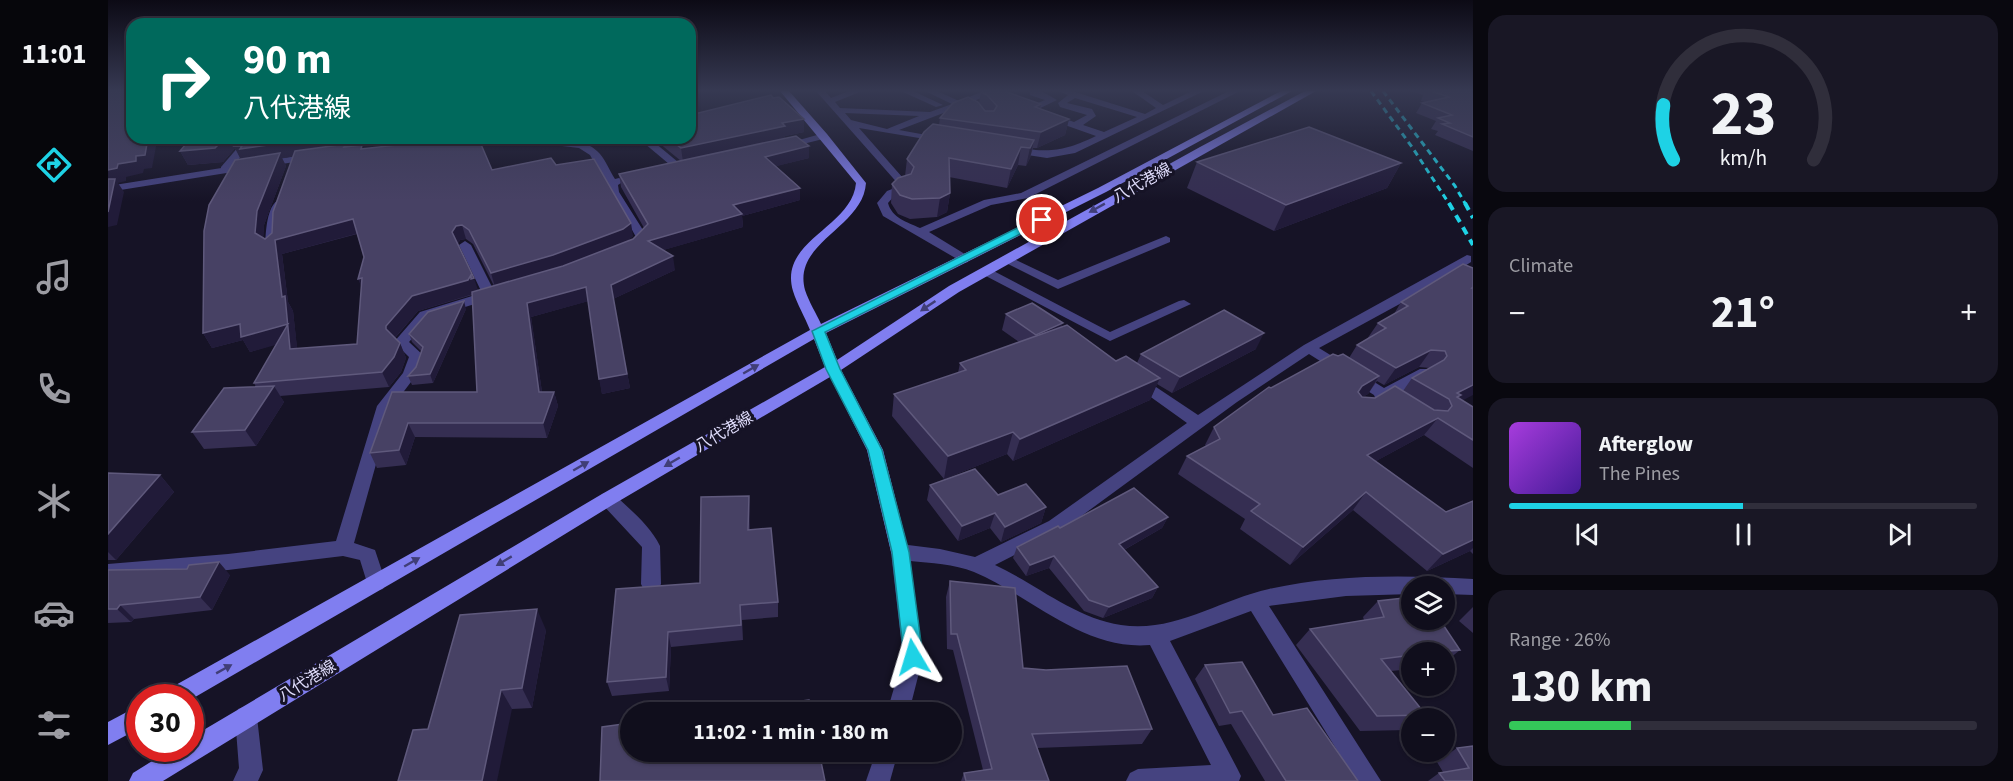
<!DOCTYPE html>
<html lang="en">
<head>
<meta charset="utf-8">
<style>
  :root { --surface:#100e1c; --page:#191725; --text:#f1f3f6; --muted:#9c9ca3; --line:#302e3b; --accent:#1ed2e5 }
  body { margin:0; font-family:"Source Sans 3","Noto Sans JP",sans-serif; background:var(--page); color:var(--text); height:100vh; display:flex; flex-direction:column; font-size:22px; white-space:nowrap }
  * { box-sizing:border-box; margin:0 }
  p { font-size:20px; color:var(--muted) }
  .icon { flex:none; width:33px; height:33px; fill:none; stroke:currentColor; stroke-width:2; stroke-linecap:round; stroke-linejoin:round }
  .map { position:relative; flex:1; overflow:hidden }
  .sheet { display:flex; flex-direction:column; gap:15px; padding:15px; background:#09080f; width:540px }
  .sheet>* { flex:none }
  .hud { position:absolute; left:18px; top:18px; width:570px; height:126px; border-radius:18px; box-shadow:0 2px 4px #0004,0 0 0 2px var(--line); background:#00695c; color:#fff; overflow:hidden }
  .buttons { position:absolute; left:1293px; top:576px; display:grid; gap:12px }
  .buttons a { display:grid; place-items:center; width:54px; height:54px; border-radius:50%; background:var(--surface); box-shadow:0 2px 4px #0004,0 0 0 2px var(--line); font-size:30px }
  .speed { position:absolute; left:18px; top:684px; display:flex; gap:12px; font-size:30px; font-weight:700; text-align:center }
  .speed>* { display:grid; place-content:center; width:78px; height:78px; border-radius:50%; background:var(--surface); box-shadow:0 2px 4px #0004,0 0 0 2px var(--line); line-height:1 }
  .speed .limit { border:9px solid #d22; background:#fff; color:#111 }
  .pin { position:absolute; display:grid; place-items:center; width:51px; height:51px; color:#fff; margin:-26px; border:3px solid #fff; border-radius:50%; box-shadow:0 2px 6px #0007 }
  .me { position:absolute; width:66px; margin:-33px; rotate:353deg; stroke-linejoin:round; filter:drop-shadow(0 0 4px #0008) }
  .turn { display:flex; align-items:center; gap:21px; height:126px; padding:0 18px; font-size:27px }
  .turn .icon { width:78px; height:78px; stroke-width:2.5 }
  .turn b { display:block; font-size:42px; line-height:51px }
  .big { font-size:45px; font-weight:700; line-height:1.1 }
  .sheet .tile { flex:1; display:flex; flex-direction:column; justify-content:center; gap:9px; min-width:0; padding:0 21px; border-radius:18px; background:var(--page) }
  .sheet .dial { align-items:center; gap:0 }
  .dial svg { height:156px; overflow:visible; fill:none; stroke:var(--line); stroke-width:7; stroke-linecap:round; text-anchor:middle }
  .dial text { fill:var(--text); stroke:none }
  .song { display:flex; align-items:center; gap:18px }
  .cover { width:72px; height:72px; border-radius:9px; background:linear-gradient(135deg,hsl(280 70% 55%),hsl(260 70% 35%)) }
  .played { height:6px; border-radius:3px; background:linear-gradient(90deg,var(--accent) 50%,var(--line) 50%) }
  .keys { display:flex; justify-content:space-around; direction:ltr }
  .heat { display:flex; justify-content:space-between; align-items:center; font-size:33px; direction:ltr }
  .charge { height:9px; border-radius:4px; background:linear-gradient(90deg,#34c759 26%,var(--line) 0) }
  .trip { position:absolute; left:512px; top:702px; width:342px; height:60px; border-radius:30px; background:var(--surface); box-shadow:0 2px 4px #0004,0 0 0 2px var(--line); font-weight:700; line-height:60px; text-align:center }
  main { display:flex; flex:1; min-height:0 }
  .tab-bar { display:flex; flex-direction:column; width:108px; justify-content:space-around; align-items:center; background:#06060b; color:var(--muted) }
  .tab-bar .icon { width:42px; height:42px }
  .tab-bar .on { color:var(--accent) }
  .tab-bar b { font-size:27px; color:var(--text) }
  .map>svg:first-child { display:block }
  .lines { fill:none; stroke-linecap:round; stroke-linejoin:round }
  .lane { fill:#454380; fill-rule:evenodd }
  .street { fill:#454380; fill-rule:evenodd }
  .secondary { fill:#807ef0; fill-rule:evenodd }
  .rail-far1 { stroke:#1ed2e5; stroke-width:3; stroke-dasharray:6 4.5; stroke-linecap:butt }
  .rail { stroke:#1ed2e5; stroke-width:4; stroke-dasharray:8 6; stroke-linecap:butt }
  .wall { fill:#352e52; fill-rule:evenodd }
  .shaded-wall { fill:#211b39 }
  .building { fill:#474164; stroke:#5f597c; stroke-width:1.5; fill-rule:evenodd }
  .oneway { fill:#403e77 }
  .route { fill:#1ed2e5; stroke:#148895; stroke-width:1.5 }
  .labels { text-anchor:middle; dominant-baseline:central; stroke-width:6; stroke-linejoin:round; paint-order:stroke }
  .street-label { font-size:16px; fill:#dfdcfb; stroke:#161326 }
</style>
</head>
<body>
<main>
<nav class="tab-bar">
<b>11:01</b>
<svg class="icon on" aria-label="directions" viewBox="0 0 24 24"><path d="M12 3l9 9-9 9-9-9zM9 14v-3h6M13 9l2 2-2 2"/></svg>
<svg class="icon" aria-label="music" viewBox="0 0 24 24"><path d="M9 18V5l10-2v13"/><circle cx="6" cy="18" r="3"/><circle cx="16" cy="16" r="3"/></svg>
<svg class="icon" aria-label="phone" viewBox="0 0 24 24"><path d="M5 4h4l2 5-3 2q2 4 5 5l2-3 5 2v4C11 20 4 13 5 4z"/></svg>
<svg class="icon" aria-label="climate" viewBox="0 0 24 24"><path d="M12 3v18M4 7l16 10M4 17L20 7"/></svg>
<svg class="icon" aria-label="car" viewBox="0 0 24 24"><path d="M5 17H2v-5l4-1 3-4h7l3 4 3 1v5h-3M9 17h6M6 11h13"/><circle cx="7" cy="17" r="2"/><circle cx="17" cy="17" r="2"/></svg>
<svg class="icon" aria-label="filters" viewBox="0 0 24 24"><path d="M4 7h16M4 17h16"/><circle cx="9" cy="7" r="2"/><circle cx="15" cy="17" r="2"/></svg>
</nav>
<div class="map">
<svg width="1365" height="781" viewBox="0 0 1365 781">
  <rect width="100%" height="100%" fill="#161326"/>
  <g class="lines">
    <!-- lane -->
    <g class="lane">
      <path d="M 708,91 L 717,91 L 723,98 L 741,91 L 754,91 L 727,102 L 732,108 L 822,112 L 844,104 L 817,91 L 829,91 L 851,101 L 876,91 L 889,91 L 859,104 L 859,108 L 851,107 L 791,130 L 835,138 L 835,142 L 751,128 L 802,186 L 799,192 L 787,195 L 780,203 C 784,218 799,222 812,228 L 876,200 L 913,193 L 1121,91 L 1132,91 L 920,198 L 883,205 L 821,232 L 860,256 L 860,262 L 856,263 L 775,216 L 769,203 L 779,191 L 792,186 ZM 737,113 L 811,116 L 779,129 L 743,120 Z"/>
      <polygon points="793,91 805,91 835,105 828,107"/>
      <polygon points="922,91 933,91 949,100 926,111 920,111 920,107 937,100 922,95"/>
      <path d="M 950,91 L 964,91 L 1037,114 L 1048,108 L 1024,91 L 1034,91 L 1055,105 L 1084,91 L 1096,91 L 967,153 L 939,158 L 900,152 L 898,150 L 903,147 C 942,152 952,153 988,136 L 940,119 L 938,117 L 943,114 L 966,122 L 979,115 L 952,107 L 950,103 L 960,95 ZM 967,98 L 1029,117 L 996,132 L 975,125 L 988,116 L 984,109 L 959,103 Z"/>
      <polygon points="138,138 148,138 121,171 113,171 113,167"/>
      <polygon points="1058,236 1062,238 1062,242 950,289 892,260 898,256 902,257 950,280"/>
      <polygon points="878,267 1002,332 1071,301 1076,300 1083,304 1002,341 874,274 872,271"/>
      <path d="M 500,492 L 506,494 C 522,510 542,525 552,546 L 553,584 L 550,590 L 543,592 L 536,590 L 533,584 L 534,547 L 494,504 L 491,499 L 494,494 Z"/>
    </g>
    <!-- street -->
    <g class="street">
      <polygon points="716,133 719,134 719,138 675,149 670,146"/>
      <polygon points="319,138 344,138 339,141 282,149 277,146 282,143"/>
      <path d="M 407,138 C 429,138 473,135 489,151 C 497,158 501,170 507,179 L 511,178 L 516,181 L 510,185 L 511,192 L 540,238 C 535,245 527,252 519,250 L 517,247 L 528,237 L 482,155 L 471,148 L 412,141 Z"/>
      <polygon points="530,138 541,138 576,167 567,169"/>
      <polygon points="202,154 207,157 205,159 0,192 0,186"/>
      <path d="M 172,199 L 177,202 L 170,225 L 169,247 L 163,251 L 157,247 C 158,233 158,205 172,199 Z"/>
      <polygon points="357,241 363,245 386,291 390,294 389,297 322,318 301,342 316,356 309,374 284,407 246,543 267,550 278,583 275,589 268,591 261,589 252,560 235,556 120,570 0,580 0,564 120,554 228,541 269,406 295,373 301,357 286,342 312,312 374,293 351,245"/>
      <path d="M 1359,255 L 1363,256 L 1363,262 L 1332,282 L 1211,348 L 1276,388 L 1312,369 L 1322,369 L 1324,372 L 1322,375 L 1288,395 L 1298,403 L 1295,407 L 1290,408 L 1268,400 L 1266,395 L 1201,354 L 1129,402 L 953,531 L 887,565 C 928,584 967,618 1013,625 C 1067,633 1111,600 1161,589 C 1226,574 1299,575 1365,579 L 1365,595 L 1336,594 L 1336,586 L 1304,586 L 1304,594 L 1238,596 L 1161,606 L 1273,781 L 1248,781 L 1143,611 L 1062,641 L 1129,768 L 1133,776 L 1131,781 L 1018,781 L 1022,773 L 1030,769 L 1103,765 L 1042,645 C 975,651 923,596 866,572 C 846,564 823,563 802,561 L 815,657 L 801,712 L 779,712 L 795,657 L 783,552 L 785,547 L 792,544 L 832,549 L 867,557 L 941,521 L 1079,423 L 1026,385 L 1024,382 L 1026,379 L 1036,379 L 1090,415 L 1196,345 Z"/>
      <polygon points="138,706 146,709 149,717 155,770 150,781 125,781 131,768 127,717 130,709"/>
      <polygon points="768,752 790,752 782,781 758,781"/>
    </g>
    <!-- secondary -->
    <g class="secondary">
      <path d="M 672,91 L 681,91 L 719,134 L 758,183 C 755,228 684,242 697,290 C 701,302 708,313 713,324 L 990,188 L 1173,91 L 1184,91 L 998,192 L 718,333 L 729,360 L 841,286 L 1092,147 L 1197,91 L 1208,91 L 851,292 L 733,370 L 775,450 L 801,552 L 799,557 L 792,560 L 785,557 L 783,552 L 759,450 L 722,377 L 506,504 L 55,781 L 21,781 L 25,773 L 65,748 L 82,748 L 82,738 L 494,494 L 717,367 L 706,339 L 82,700 L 82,698 L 54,698 L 57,691 L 702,330 C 697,317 689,304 685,291 C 670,240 744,228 748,183 Z"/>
      <polygon points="32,705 32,728 0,745 0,722"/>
    </g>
    <!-- rail-far1 -->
    <g class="rail-far1">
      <polyline points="1263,91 1304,147 1342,205"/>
      <polyline points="1275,91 1347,186 1358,205"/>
    </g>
    <!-- rail -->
    <g class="rail">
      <polyline points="1341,203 1365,245"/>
      <polyline points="1357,203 1365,218"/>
    </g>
  </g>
  <!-- wall -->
  <g class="wall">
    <polygon points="1303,91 1365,91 1365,151 1327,135 1330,131 1323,129 1328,121 1308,113 1314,103 1317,102 1313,101 1315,95"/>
    <polygon points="873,92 933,104 932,109 961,119 957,135 929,148 925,148 922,158 918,166 910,165 899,188 841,177 842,193 839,212 829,217 802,219 790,214 783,203 784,184 797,176 799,159 831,125 832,118 871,103"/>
    <path d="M 665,98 L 696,119 L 696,132 L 677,136 L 677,138 L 701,158 L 668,166 L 692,188 L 692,200 L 634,216 L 635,227 L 555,250 L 567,270 L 505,299 L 522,388 L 494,394 L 480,301 L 423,317 L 434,392 L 446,392 L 450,406 L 439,438 L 307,437 L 298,465 L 269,468 L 262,453 L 284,392 L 369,392 L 364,295 L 310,311 L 287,338 L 292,343 L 298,358 L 293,372 L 281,387 L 172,396 L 176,402 L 148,446 L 96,449 L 84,432 L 148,387 L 146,383 L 168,344 L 142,352 L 135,340 L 104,348 L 95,333 L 133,159 L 127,148 L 115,162 L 80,165 L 72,151 L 255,138 L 250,145 L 256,149 L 307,143 L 309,138 L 366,138 L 367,143 L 384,170 L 448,165 L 525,236 L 518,242 L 525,239 L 536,228 L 513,187 L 511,174 L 573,161 L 545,138 L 582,138 ZM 185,156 L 164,233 L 157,239 L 155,238 L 156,225 L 178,166 L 174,158 ZM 249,234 L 256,257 L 249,344 L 189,349 L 185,311 L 180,302 L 174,254 ZM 358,239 L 365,244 L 386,286 L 370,291 L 350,244 L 352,240 Z"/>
    <polygon points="1089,162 1293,163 1279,188 1166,231 1079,188"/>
    <path d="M 1355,264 L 1354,401 L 1365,407 L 1365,468 L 1316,435 L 1268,461 L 1338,512 L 1365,501 L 1365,554 L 1362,551 L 1319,571 L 1245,510 L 1182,565 L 1132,529 L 1137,519 L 1070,474 L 1079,456 L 1098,446 L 1097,445 L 1106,427 L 1163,388 L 1230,356 L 1241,358 L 1249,345 L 1259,339 L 1270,323 L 1286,314 L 1293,302 ZM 1311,367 L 1322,368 L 1304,378 L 1295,391 L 1267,398 L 1254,397 L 1260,394 L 1269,381 L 1276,385 Z"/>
    <polygon points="358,309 325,383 304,385 300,376 308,367 313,351 304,342 301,334"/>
    <polygon points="898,314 954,327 1008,361 1029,363 1033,354 1148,349 1064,393 1049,384 1042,400 905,461 899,454 836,479 784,416 786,394 850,373 852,363 911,342 894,330"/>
    <polygon points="0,473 52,475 66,492 8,560 0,560"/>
    <polygon points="822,485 890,495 938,507 933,523 893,542 882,528 850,541 819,500"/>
    <polygon points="641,496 642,530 670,602 670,617 634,620 635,640 563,647 561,691 504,696 499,682 592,583"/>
    <polygon points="1060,517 1054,528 1016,550 1050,587 1044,598 995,618 976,611 941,568 918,576 905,558 909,547 952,528"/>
    <polygon points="0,570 122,575 104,610 26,619 23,622 0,623"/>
    <polygon points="842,581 915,668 1044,729 1034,744 929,748 941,781 853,781 856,773 875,770 845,650 839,649 838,597"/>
    <polygon points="1270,601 1352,650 1336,663 1336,652 1304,652 1304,669 1283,671 1318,715 1314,718 1304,718 1304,727 1300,730 1252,731 1188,645 1202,629 1256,620 1255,617"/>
    <polygon points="1365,607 1365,633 1351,621"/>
    <polygon points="438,630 424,708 404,709 320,729"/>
    <polygon points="1097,665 1165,715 1250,781 1157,781 1123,724 1111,726 1087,679"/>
    <polygon points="1365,746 1365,781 1320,781 1331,773 1335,772 1329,762 1349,748"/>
  </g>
  <!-- shaded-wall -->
  <g class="shaded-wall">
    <polygon points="696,119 696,132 677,136 677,139 575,162 573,148 674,123"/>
    <polygon points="961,119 957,135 929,148 933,132"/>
    <polygon points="40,138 49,138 49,141 44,168 36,169 35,173 18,177 18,181 10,183 16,192 9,225 0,227 0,170 28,156"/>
    <polygon points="117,138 255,138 249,146 174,158 178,166 156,225 155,247 147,233 133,160 127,148 115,162 80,165 72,151"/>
    <polygon points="926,140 922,158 918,166 922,148"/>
    <polygon points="701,146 701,158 657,169 657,157"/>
    <polygon points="913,147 910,165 899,188 903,169"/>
    <polygon points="1293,163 1279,188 1166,231 1178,205"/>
    <polygon points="692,188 692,200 634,216 635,227 542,254 540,241 625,205"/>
    <polygon points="842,193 839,212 829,217 832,198"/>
    <polygon points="245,219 251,233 174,254 180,302 185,311 191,364 182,349 182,341 142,352 135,340 104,348 95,333 132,324 174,297 167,240"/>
    <polygon points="523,223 525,236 517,243 448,269 387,287 383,273"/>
    <polygon points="354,225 358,239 352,240 349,246 344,232 348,226"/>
    <polygon points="565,256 567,270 505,299 522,388 494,394 491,379 503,285"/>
    <polygon points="363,275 366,278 371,293 368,293 367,291 365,294 310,311 284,341 278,329 278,326 304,296"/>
    <polygon points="254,278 256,293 250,279"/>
    <polygon points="478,287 481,301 423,317 436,406 431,392 419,303"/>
    <polygon points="356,301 358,309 325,383 322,374"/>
    <polygon points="955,323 950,339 928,335"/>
    <polygon points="1156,333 1148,349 1064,393 1072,377"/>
    <polygon points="292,343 298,358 293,372 281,387 274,372"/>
    <polygon points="1323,350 1311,367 1276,385 1288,368"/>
    <polygon points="1271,376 1260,394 1242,404 1254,386"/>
    <polygon points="1052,378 1042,400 905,461 912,439"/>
    <polygon points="1365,385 1365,395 1344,406 1349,393"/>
    <polygon points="166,386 176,402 148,446 137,430"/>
    <polygon points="446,392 450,406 439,438 435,423"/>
    <polygon points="1330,418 1316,435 1246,473 1259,455"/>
    <polygon points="300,423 307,437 298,465 291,450"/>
    <polygon points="905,432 899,454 836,479 840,456"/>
    <polygon points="52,475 66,492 8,560 0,552 0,534"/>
    <polygon points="1258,492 1245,510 1182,565 1195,547"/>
    <polygon points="641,496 642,511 641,545 640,530"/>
    <polygon points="938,507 933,523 893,542 897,527"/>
    <polygon points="887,513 882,528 850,541 854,526"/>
    <polygon points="1060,517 1054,528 1005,556 1011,544"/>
    <polygon points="1365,540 1365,548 1362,551 1319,571 1335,554"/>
    <polygon points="946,556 941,568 918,576 922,565"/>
    <polygon points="111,562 122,575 104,610 92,597"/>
    <polygon points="1050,587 1044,598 995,618 1001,607"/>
    <polygon points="12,605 26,619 23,622 9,609"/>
    <polygon points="429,609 438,630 424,708 414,688"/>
    <polygon points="560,632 563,647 561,691 558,677"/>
    <polygon points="393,690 404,709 389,781 374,781"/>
  </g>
  <!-- building -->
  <g class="building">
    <polygon points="0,91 24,91 24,138 40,138 37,155 28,156 28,161 10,164 9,168 0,170"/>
    <polygon points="874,91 896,91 933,104 927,107 961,119 933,132 832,118 845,103 860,97 870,102 877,111 886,111 889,106 879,95 873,92"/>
    <polygon points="1323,91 1365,91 1365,137 1334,124 1342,123 1330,118 1344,115 1314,103 1341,97"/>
    <polygon points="663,95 665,98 671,97 696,119 674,123 677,126 573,148 560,138 582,138 582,115"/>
    <polygon points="825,124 926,140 922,148 913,147 903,169 841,158 842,193 832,198 804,199 792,195 784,184 790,178 803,174 806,167 799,159 816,132"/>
    <polygon points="1201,127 1293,163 1178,205 1089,162"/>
    <polygon points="688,136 701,146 657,157 692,188 625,205 634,214 540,241 565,256 503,285 519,374 491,379 478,287 419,303 431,392 446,392 435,423 300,423 291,450 262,453 284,392 369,392 364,292 455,266 525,239 540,224 511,174"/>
    <polygon points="83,138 117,138 107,148 72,151"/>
    <polygon points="133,138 209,138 132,149 134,146 126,146"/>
    <path d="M 309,138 L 364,138 L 364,143 L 372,142 L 384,170 L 443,158 L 448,165 L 486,159 L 523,223 L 515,229 L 445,255 L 383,273 L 361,230 L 354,225 L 348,226 L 344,232 L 366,278 L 363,279 L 363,275 L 360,280 L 304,296 L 278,326 L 278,329 L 292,343 L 286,357 L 274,372 L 146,383 L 180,324 L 133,337 L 132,324 L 95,333 L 96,231 L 101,205 L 127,160 L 172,153 L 149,211 L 147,233 L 157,239 L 164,233 L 165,212 L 187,151 L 238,144 L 236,147 L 254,145 L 253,149 L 307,143 ZM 245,219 L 256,257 L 250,279 L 254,278 L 249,344 L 182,349 L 177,296 L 174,297 L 167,240 Z"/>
    <polygon points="0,179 7,179 0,212"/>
    <polygon points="1355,264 1365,268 1365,287 1364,288 1365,288 1365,385 1349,393 1353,395 1349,397 1365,407 1365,440 1330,418 1259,455 1338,512 1365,501 1365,540 1335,554 1258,492 1195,547 1143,511 1152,504 1079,456 1112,439 1106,427 1161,387 1163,388 1225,354 1230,356 1235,354 1271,376 1254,386 1250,392 1254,397 1267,398 1287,386 1326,410 1340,411 1344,406 1341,399 1304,378 1336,360 1339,356 1337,351 1323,350 1288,368 1249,345 1278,328 1270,323 1300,306 1293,302"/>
    <polygon points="356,301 322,374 300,376 308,367 315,347 301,334 320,312"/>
    <polygon points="924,303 955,323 928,335 898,314"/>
    <polygon points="1116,310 1156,333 1072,377 1033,354"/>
    <polygon points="959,325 1008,361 1018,356 1052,378 912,439 905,432 840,456 786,394 858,370 852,363"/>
    <polygon points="166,386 137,430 84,432 116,388"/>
    <polygon points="867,469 890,495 918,484 938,507 897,527 887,513 854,526 822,485"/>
    <polygon points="0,473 52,475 0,534"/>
    <polygon points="1026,488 1060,517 1011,544 1050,587 1001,607 981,600 946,556 922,565 909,547 950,526 952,528"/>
    <polygon points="641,496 640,530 663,528 670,602 632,605 633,625 560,632 558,677 499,682 508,589 592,583 593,497"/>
    <polygon points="111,562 92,597 12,605 9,609 0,609 0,570 79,569 81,565"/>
    <polygon points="842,581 907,588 915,668 938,670 1019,666 1044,729 924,734 941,781 858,781 856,773 884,769 849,634 843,634"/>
    <polygon points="1304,597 1304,620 1332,620 1352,650 1328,652 1304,652 1304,655 1273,659 1318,715 1269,716 1202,629 1276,617 1270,601"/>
    <polygon points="429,609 414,688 393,690 374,781 290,781 305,730 320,729 352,615"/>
    <polygon points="1134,662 1165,715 1199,708 1250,781 1178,781 1134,711 1122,713 1097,665"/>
    <polygon points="701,700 704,712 603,712"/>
    <polygon points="522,723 522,752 711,752 717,781 492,781 494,727"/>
    <polygon points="1365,746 1365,781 1337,781 1331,773 1361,768 1349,748"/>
  </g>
  <!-- one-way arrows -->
  <defs><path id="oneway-solid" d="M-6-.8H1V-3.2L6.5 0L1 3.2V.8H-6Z" transform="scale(1.5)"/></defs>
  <g class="oneway">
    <use href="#oneway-solid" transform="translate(989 208) rotate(151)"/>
    <use href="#oneway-solid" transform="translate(820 306) rotate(146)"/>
    <use href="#oneway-solid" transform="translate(643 369) rotate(-30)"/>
    <use href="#oneway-solid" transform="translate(564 462) rotate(150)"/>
    <use href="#oneway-solid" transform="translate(473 466) rotate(-30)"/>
    <use href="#oneway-solid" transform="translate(396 561) rotate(149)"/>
    <use href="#oneway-solid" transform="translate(304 562) rotate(-30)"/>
    <use href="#oneway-solid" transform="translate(116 669) rotate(-29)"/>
  </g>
  <!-- sky -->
  <linearGradient id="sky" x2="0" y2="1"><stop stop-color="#0c0a15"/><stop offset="0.45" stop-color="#363952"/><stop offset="1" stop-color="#363952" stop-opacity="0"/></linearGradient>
  <rect width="1365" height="201" fill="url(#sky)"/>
  <!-- route -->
  <polygon class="route" points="931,217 940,220 717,332 732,369 774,450 801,552 815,657 812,663 805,666 798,663 796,657 784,552 760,450 718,369 704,331"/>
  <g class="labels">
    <!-- street labels -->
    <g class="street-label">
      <text transform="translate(1034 183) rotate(-29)">八代港線</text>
      <text transform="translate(616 432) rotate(-30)">八代港線</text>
      <text transform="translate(199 681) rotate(-31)">八代港線</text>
    </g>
  </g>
</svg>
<div class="buttons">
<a><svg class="icon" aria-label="layers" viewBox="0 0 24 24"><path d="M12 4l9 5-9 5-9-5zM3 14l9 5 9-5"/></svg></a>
<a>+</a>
<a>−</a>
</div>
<div class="speed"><div class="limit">30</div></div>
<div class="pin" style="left:934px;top:220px;background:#d93025"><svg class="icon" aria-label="arrive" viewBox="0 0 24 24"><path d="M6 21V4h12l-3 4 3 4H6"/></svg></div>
<svg class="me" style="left:805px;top:657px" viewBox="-20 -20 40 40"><path d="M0-17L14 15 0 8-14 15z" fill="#1ed2e5" stroke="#fff" stroke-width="4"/></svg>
<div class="trip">11:02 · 1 min · 180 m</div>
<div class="hud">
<div class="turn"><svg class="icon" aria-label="right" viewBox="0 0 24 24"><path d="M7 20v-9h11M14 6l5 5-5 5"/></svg><div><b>90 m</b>八代港線</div></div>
</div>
</div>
<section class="sheet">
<div class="tile dial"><svg viewBox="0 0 100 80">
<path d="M14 69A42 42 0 1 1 86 69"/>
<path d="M14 69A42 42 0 0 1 9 41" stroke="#1ed2e5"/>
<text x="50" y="56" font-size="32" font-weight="700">23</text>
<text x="50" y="72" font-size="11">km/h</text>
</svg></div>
<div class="tile"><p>Climate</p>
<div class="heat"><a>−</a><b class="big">21°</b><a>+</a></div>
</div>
<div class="tile">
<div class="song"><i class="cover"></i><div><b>Afterglow</b><p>The Pines</p></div></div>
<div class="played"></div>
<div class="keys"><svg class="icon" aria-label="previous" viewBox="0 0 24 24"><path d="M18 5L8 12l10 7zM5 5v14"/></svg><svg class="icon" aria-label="pause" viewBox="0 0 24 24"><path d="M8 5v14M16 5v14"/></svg><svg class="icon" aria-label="next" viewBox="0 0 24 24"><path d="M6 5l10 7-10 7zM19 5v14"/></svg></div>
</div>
<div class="tile"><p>Range · 26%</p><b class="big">130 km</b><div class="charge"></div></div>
</section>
</main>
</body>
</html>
